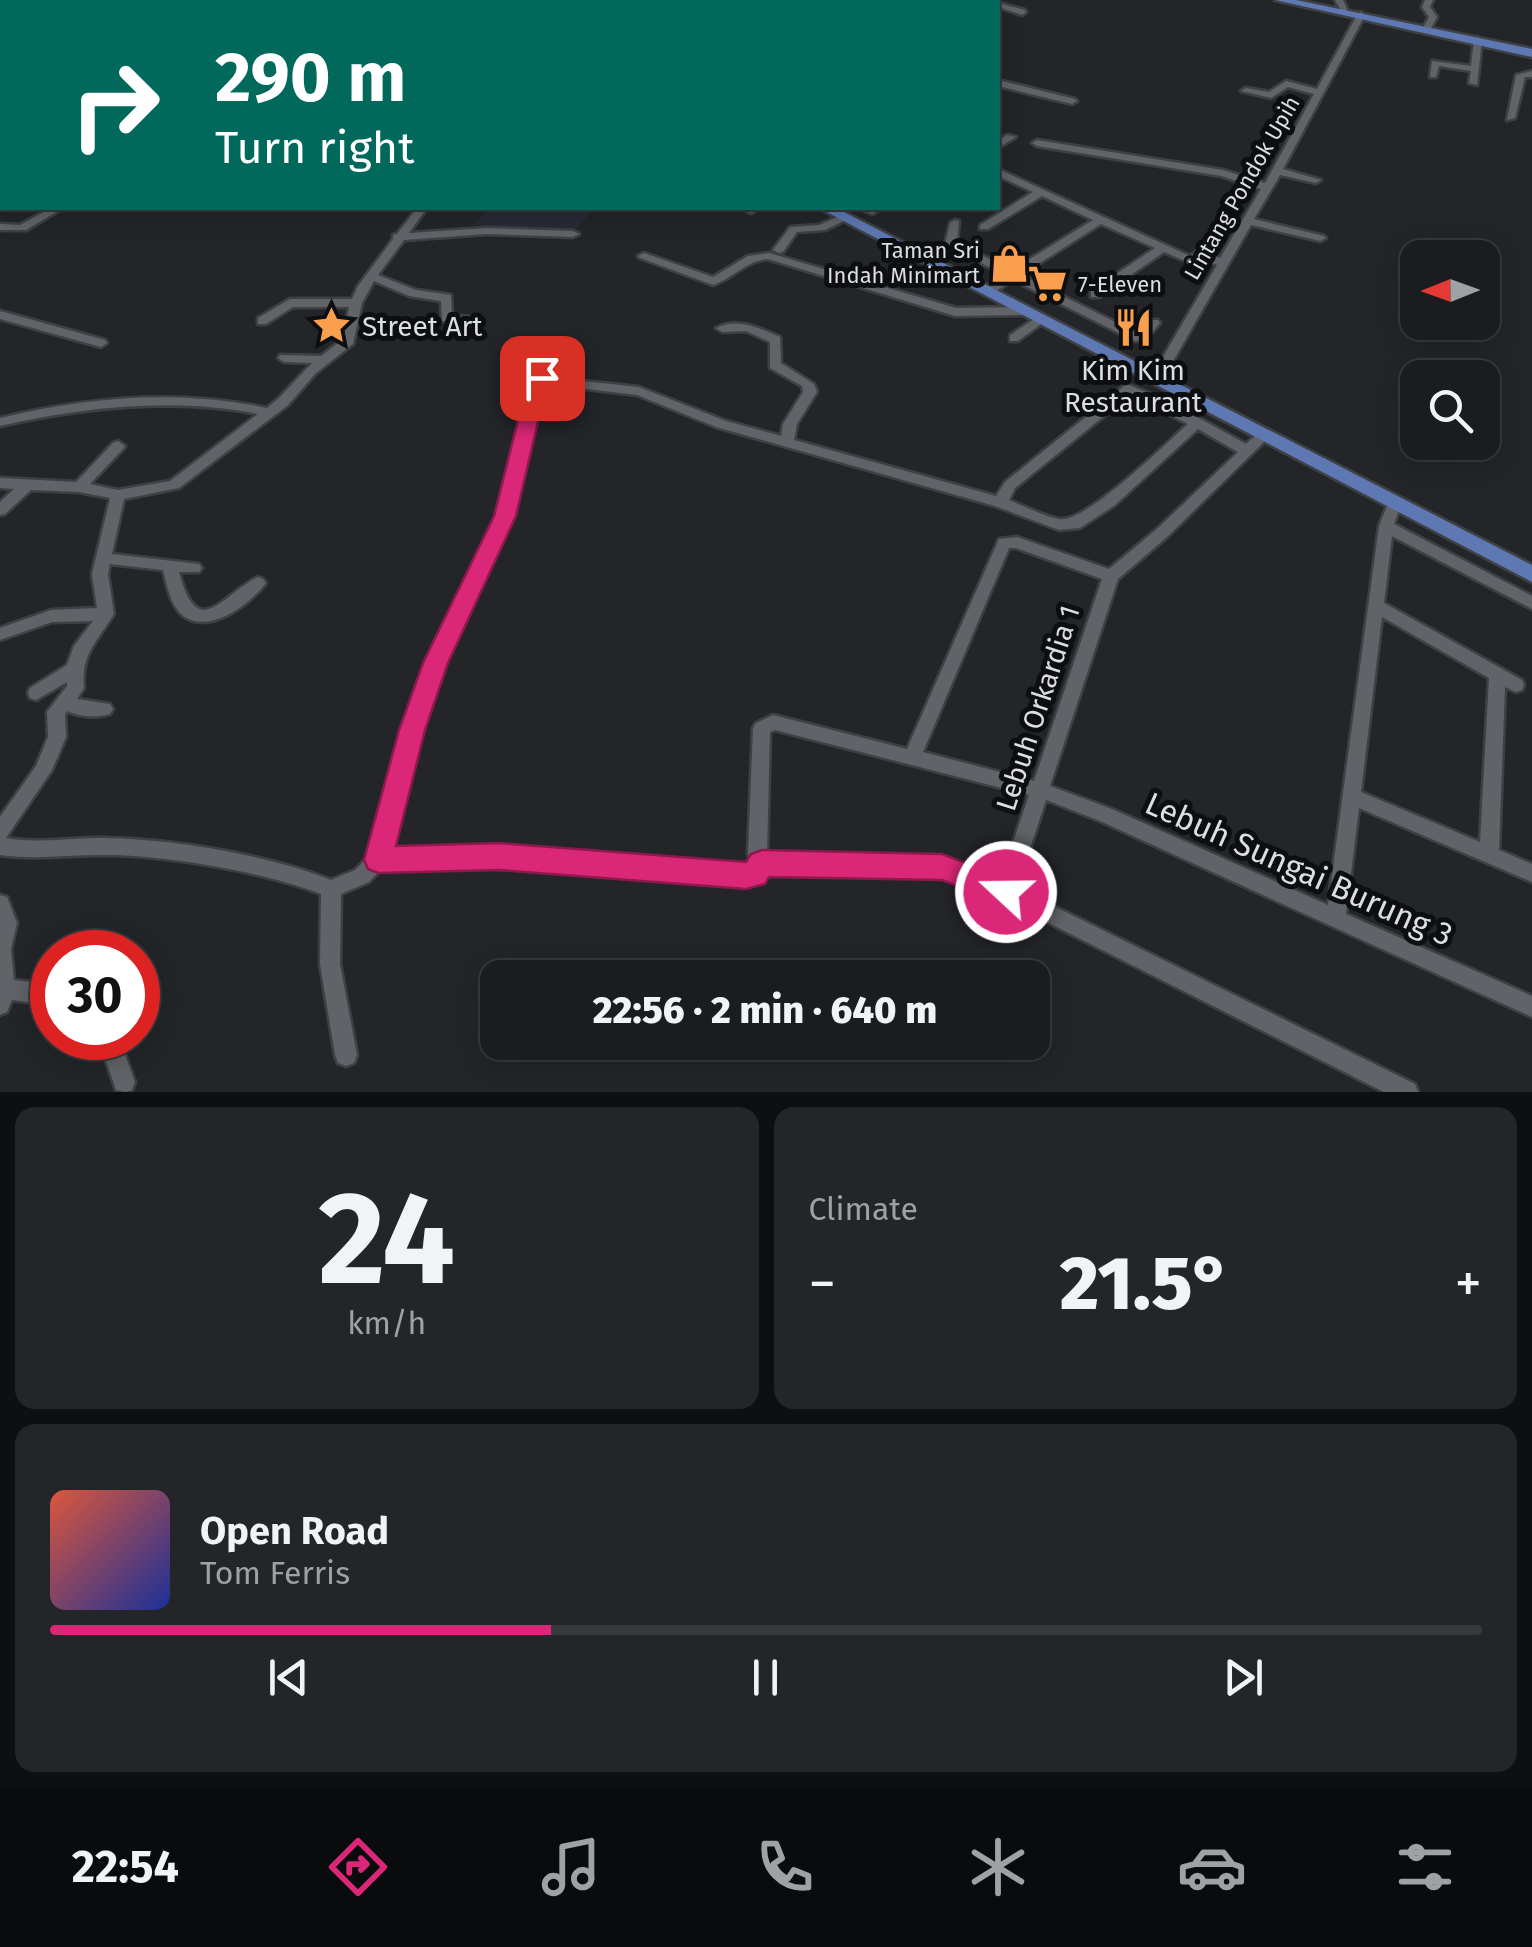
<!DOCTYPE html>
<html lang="en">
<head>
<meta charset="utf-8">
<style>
  :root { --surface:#1a1c1f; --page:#232528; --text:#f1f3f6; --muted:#9fa1a4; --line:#383a3d; --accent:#db2777 }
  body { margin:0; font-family:"Fira Sans",sans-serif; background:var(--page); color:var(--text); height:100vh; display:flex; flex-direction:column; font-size:38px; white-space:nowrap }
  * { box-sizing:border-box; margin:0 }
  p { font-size:32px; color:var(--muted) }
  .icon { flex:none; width:55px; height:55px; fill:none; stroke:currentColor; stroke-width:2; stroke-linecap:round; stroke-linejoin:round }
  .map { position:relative; height:1092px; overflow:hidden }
  .panel { display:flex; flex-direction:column; gap:15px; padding:15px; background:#0e0f11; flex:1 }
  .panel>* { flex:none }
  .guide { position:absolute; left:0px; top:0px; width:1000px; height:210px; box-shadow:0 5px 25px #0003,0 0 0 2px var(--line); background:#00695c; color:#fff; overflow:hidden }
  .needle { width:65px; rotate:269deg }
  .buttons { position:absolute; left:1400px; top:240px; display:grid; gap:20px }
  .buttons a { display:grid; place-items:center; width:100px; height:100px; border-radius:20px; background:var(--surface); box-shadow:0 5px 25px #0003,0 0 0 2px var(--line); font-size:50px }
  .speed { position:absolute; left:30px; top:930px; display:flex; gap:20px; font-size:50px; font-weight:700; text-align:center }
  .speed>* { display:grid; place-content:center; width:130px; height:130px; border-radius:50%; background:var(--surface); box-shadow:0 5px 25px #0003,0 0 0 2px var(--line); line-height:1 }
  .speed .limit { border:15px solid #d22; background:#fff; color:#111 }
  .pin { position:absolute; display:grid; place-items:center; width:85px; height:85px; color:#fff; margin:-42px; border-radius:20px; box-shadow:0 5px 15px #0006 }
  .me { position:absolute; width:110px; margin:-55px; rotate:291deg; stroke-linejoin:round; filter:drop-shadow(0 0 8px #0008) }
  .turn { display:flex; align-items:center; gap:35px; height:210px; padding:0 50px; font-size:45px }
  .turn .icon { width:130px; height:130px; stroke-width:2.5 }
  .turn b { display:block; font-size:70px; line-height:85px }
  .big { font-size:75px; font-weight:800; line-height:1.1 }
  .panel .widget { flex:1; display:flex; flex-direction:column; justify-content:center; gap:15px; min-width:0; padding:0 35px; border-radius:20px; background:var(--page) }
  .panel .dial { align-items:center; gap:0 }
  .dial b { font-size:130px; line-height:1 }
  .song { display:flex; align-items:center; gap:30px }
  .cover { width:120px; height:120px; border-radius:15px; background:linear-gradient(135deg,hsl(10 70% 55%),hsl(230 70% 35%)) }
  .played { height:10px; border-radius:5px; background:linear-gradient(90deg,var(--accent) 35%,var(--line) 35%) }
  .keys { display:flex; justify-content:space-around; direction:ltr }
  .heat { display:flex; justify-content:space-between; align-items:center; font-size:55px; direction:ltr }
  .panel .tiles { flex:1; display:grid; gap:15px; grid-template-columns:1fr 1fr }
  .widget:last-child { grid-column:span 2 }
  .trip { position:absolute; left:480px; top:960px; width:570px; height:100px; border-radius:20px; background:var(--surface); box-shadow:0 5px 25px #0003,0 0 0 2px var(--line); font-weight:800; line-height:100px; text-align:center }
  .tabs { display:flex; height:160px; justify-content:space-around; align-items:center; background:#0a0b0c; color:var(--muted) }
  .tabs .icon { width:70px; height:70px }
  .tabs .active { color:var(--accent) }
  .tabs b { font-size:45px; color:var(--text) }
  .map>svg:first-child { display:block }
  .built { fill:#272b35 }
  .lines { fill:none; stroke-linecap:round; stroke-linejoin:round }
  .minor-casing { stroke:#3e4044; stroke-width:5 }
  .major-casing { stroke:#3e4044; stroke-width:5 }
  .minor { fill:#616368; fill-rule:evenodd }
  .major { fill:#5d78b2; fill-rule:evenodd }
  .route { fill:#db2777; stroke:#8e194d; stroke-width:2.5 }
  .labels { text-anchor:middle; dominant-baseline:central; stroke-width:10; stroke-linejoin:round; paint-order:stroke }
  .far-street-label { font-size:22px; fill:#dddee1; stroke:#0d0e10 }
  .far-poi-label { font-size:22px; fill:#dddee1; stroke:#0d0e10; text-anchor:end }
  .poi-label { font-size:28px; fill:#dddee1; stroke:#0d0e10; text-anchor:start }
  .street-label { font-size:28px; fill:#dddee1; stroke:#0d0e10 }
  .near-street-label { font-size:32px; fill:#dddee1; stroke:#0d0e10 }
</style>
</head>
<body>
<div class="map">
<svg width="1532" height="1092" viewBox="0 0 1532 1092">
  <rect width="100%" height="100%" fill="#232529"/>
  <!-- built -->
  <polygon class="built" points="490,208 595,208 574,231 472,225"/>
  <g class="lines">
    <defs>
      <g id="minor">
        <polygon points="455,0 465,0 463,2 454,2"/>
        <polygon points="552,0 560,0 559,2 551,2"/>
        <polygon points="861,0 871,0 868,2 859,2"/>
        <polygon points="970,0 988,0 990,2 974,2"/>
        <polygon points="1335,0 1343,0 1349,14 1343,14"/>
        <polygon points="1425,0 1433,0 1430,7 1437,17 1430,30 1427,31 1423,28 1429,17 1422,7"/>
        <polygon points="998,3 1025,10 1026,12 1022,15 998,7"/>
        <polygon points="2,8 2,14 0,15 0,9"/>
        <polygon points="1361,12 1365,15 1283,169 1321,180 1316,183 1280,175 1254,219 1324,236 1326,238 1320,241 1251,225 1161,382 1156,383 1150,379 1217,265 1199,259 1192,264 1164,252 1099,297 1091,297 1091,291 1155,248 1101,224 1021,275 1137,333 1150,320 1158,320 1160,323 1146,340 1135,341 1013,280 992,294 984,294 984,288 1004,275 945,244 950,223 955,220 959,221 957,243 1012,270 1093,220 1042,196 988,229 980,229 980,225 1033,192 998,176 998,169 1190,256 1197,251 1220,258 1261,189 1221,176 1037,146 1032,143 1037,140 1223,170 1265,183 1314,94 1288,87 1271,98 1241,91 1246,88 1269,92 1286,81 1317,89 1357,15"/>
        <polygon points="2,37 2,43 0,44 0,38"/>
        <polygon points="1478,37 1482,40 1477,85 1469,83 1471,71 1439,66 1436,77 1430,77 1432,61 1471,66 1474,40"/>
        <polygon points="2,62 2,68 0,69 0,63"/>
        <polygon points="1532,71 1532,77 1525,77 1515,118 1507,120 1516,75"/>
        <polygon points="998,80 1075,99 1077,101 1072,104 998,86"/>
        <polygon points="1007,135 1016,137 998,148 998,141"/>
        <polygon points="0,148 2,148 2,154 0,155"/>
        <rect x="0" y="190" width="2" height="7"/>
        <polygon points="51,208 63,208 26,230 0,230 0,224 20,225"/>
        <path d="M 417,208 L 427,208 L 409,233 L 487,228 L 573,231 L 579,234 L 573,237 L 487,234 L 404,240 L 378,275 L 416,290 L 451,295 L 452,315 L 476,318 L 476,324 L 442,321 L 441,301 L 409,296 L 374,281 L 362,303 L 353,344 L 316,373 L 288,405 L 179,488 L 124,499 L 112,554 L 199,564 L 202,568 L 199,572 L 179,572 C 198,644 222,594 258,577 L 263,579 L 266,583 C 250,604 209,636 182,615 C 170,604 167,585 163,570 L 110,564 L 108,574 L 114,614 C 97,642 81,653 84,688 L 77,699 L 110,704 L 113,709 L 110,714 C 98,718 79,717 67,711 L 65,714 L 66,737 L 52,770 L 6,838 C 39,844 72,837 105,838 C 172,839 269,855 331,880 L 355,870 L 370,855 L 403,730 L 427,663 L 498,516 L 534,376 L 639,387 L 726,421 L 781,436 L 783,424 L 803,392 L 802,386 L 770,368 L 770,342 L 746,331 L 722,332 L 716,328 C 738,317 759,328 780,337 L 781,363 L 814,384 L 817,392 L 797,424 L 794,440 L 996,496 L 1005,482 L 1124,386 L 1129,385 L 1168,401 L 1246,444 L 1258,433 L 1268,433 L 1270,436 L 1167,537 L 1118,579 L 1050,786 L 1112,809 L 1328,905 L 1379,526 L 1389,501 L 1399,501 L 1401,505 L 1394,524 L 1532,596 L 1532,609 L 1392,536 L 1384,603 L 1522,680 L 1524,685 L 1522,690 L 1516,692 L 1505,687 L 1499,850 L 1532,864 L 1532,882 L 1359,808 L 1346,914 L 1532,996 L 1532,1017 L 1100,821 L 1046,800 L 1017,888 L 1415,1084 L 1418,1092 L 1384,1092 L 999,898 L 942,876 L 766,873 L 760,882 L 753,885 C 629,882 506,862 382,868 L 369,882 L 341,894 L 340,964 L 357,1055 L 354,1063 L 346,1066 L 338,1063 L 335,1055 L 320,964 L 321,894 C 266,872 160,854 101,855 C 66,855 34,860 0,855 L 0,817 L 36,766 L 48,737 L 47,712 L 67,686 L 67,682 L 36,700 L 30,698 L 28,693 L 30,688 L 67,665 L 74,646 L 93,621 L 52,622 L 0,640 L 0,628 L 51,610 L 97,608 L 92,574 L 110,498 L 79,492 L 31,490 L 5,514 L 0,515 L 0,502 L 14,489 L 0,488 L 0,478 L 76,482 L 113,443 L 118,441 L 125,446 L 123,449 L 90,484 L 118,490 L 170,481 L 258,414 C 173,397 84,407 0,426 L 0,418 C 88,397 178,389 267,408 L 278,399 L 312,363 L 284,362 L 278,358 L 280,355 L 321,356 L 343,339 L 349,307 L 293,307 L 266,324 L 258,324 L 258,318 L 290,299 L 352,299 L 358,286 L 393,239 L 393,235 L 397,234 ZM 544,384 L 637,395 L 716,427 L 995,506 L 1059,530 L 1080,528 L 1115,505 L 1198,429 L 1238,452 L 1157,529 L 1109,569 L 1017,537 L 999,539 L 907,749 L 773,715 L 756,723 L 753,728 L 748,854 L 751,863 L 748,867 L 472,849 L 390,851 L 421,730 L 443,663 L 512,516 ZM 1130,395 L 1188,424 C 1166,443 1085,524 1059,519 C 1043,516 1024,506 1009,500 L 1015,488 ZM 1009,548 L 1016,548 L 1102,579 L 1034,781 L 923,752 ZM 1382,617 L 1489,678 L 1480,842 L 1361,792 ZM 775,730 L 1029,795 L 1000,881 L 942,858 L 767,855 L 770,732 Z"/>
        <polygon points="748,208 759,208 752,213 748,212"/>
        <polygon points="859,208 873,208 877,211 872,214"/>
        <polygon points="844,214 848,215 848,219 825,230 797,232 783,252 779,253 773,250 790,227 819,225"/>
        <path d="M 644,253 L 713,277 L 748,256 L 769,253 L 956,308 L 1024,307 L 1030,311 L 1024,315 L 955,316 L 768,259 C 747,260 733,278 713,285 L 640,258 L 638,256 Z"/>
        <polygon points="0,311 105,340 107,343 101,347 0,319"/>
        <polygon points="1040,315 1046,319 1044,322 1018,341 1010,341 1010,335"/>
        <polygon points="0,895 7,897 17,923 11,949 14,980 52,985 52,1005 12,1000 7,1012 0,1015"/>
        <polygon points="98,1038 119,1038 135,1082 132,1090 126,1092 116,1090"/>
      </g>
      <g id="major">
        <polygon points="413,0 427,0 429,2 415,2"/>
        <polygon points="1275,0 1296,0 1532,49 1532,57"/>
        <polygon points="2,44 2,52 0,53 0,45"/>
        <polygon points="819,208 836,208 1532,565 1532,582"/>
      </g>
    </defs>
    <!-- minor casing -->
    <use href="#minor" class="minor-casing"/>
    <!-- major casing -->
    <use href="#major" class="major-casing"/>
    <!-- minor -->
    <use href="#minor" class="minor"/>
    <!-- major -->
    <use href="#major" class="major"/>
  </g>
  <!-- route -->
  <polygon class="route" points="542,372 552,378 547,383 516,516 448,663 425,730 396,846 499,843 746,862 751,854 762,850 942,854 1016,882 1021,892 1016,901 1006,905 942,880 769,877 765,884 746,889 499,870 378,873 368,869 364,860 399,730 423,663 494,516 528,380"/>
  <!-- icons -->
  <defs>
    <symbol id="shop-bare" viewBox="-9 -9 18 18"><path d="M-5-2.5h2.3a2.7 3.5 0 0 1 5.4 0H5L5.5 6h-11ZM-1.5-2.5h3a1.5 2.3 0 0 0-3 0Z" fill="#f99f4d" stroke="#0d0e10" stroke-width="2.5" paint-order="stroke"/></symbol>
    <symbol id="supermarket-bare" viewBox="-9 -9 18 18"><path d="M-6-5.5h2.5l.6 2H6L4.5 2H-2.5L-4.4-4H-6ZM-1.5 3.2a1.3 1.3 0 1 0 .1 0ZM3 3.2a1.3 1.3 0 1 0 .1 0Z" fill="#f99f4d" stroke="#0d0e10" stroke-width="2.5" paint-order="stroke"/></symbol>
    <symbol id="sight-bare" viewBox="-9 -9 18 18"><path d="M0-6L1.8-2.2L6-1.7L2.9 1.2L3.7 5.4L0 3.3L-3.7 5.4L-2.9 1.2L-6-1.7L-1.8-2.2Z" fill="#f99f4d" stroke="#0d0e10" stroke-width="2.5" paint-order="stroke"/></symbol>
    <symbol id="restaurant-bare" viewBox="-9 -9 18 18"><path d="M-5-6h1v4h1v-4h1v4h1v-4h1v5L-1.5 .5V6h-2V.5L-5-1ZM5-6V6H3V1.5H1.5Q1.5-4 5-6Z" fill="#f99f4d" stroke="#0d0e10" stroke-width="2.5" paint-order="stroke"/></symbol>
  </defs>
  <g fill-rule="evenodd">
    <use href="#shop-bare" x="982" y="236" width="55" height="55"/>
    <use href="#supermarket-bare" x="1020" y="256" width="55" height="55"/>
    <use href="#sight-bare" x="304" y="298" width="55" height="55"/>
    <use href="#restaurant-bare" x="1106" y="300" width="55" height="55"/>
  </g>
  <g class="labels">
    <!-- far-street labels -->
    <g class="far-street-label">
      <text transform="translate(1242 188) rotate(-60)">Lintang Pondok Upih</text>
    </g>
    <!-- far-poi labels -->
    <g class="far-poi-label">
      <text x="980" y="250">Taman Sri<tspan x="980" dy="25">Indah Minimart</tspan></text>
      <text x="1078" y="284" text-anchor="start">7-Eleven</text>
    </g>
    <!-- poi labels -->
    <g class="poi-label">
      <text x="362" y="326">Street Art</text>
      <text x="1133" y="370" text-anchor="middle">Kim Kim<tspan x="1133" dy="32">Restaurant</tspan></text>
    </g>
    <!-- street labels -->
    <g class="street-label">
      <text transform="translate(1038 708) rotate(-72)">Lebuh Orkardia 1</text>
    </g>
    <!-- near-street labels -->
    <g class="near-street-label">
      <text transform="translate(1299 869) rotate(24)">Lebuh Sungai Burung 3</text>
    </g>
  </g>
</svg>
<div class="buttons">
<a><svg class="needle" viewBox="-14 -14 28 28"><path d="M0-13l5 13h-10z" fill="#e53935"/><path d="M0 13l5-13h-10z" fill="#9fa1a4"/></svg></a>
<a><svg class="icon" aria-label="search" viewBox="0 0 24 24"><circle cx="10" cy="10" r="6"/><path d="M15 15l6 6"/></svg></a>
</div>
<div class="speed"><div class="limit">30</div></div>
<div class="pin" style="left:542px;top:378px;background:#d93025"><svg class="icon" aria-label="arrive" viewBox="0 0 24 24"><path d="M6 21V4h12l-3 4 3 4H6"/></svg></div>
<svg class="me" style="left:1006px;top:892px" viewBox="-20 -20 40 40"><circle r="17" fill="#db2777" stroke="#fff" stroke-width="3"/><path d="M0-11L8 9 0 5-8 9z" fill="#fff"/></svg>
<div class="trip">22:56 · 2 min · 640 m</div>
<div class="guide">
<div class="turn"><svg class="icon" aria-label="right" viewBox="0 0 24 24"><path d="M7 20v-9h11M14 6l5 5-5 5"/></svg><div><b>290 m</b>Turn right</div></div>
</div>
</div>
<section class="panel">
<div class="tiles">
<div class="widget dial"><b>24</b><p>km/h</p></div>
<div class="widget"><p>Climate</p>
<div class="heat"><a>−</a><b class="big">21.5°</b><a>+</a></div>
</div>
<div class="widget">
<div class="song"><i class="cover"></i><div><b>Open Road</b><p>Tom Ferris</p></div></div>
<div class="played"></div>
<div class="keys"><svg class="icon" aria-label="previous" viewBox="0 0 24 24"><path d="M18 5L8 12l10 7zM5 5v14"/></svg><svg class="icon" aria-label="pause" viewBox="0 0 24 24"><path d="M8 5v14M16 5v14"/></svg><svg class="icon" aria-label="next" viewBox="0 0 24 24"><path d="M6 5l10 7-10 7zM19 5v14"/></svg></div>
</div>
</div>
</section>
<nav class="tabs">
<b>22:54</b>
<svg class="icon active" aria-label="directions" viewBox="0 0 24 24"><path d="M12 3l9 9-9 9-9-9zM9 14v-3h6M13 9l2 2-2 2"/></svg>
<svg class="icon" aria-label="music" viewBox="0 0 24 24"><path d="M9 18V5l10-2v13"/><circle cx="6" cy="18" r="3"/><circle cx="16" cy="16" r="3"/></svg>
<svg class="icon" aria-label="phone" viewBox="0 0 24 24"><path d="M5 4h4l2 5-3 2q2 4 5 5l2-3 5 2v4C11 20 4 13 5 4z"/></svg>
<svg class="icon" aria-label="climate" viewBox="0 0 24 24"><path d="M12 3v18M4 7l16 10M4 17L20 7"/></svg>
<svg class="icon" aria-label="car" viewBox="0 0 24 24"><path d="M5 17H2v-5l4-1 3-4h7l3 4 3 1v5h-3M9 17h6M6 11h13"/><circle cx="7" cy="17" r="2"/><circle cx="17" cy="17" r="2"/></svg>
<svg class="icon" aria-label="filters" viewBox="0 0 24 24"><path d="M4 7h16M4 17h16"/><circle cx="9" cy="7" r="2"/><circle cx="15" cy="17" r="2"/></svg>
</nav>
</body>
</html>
